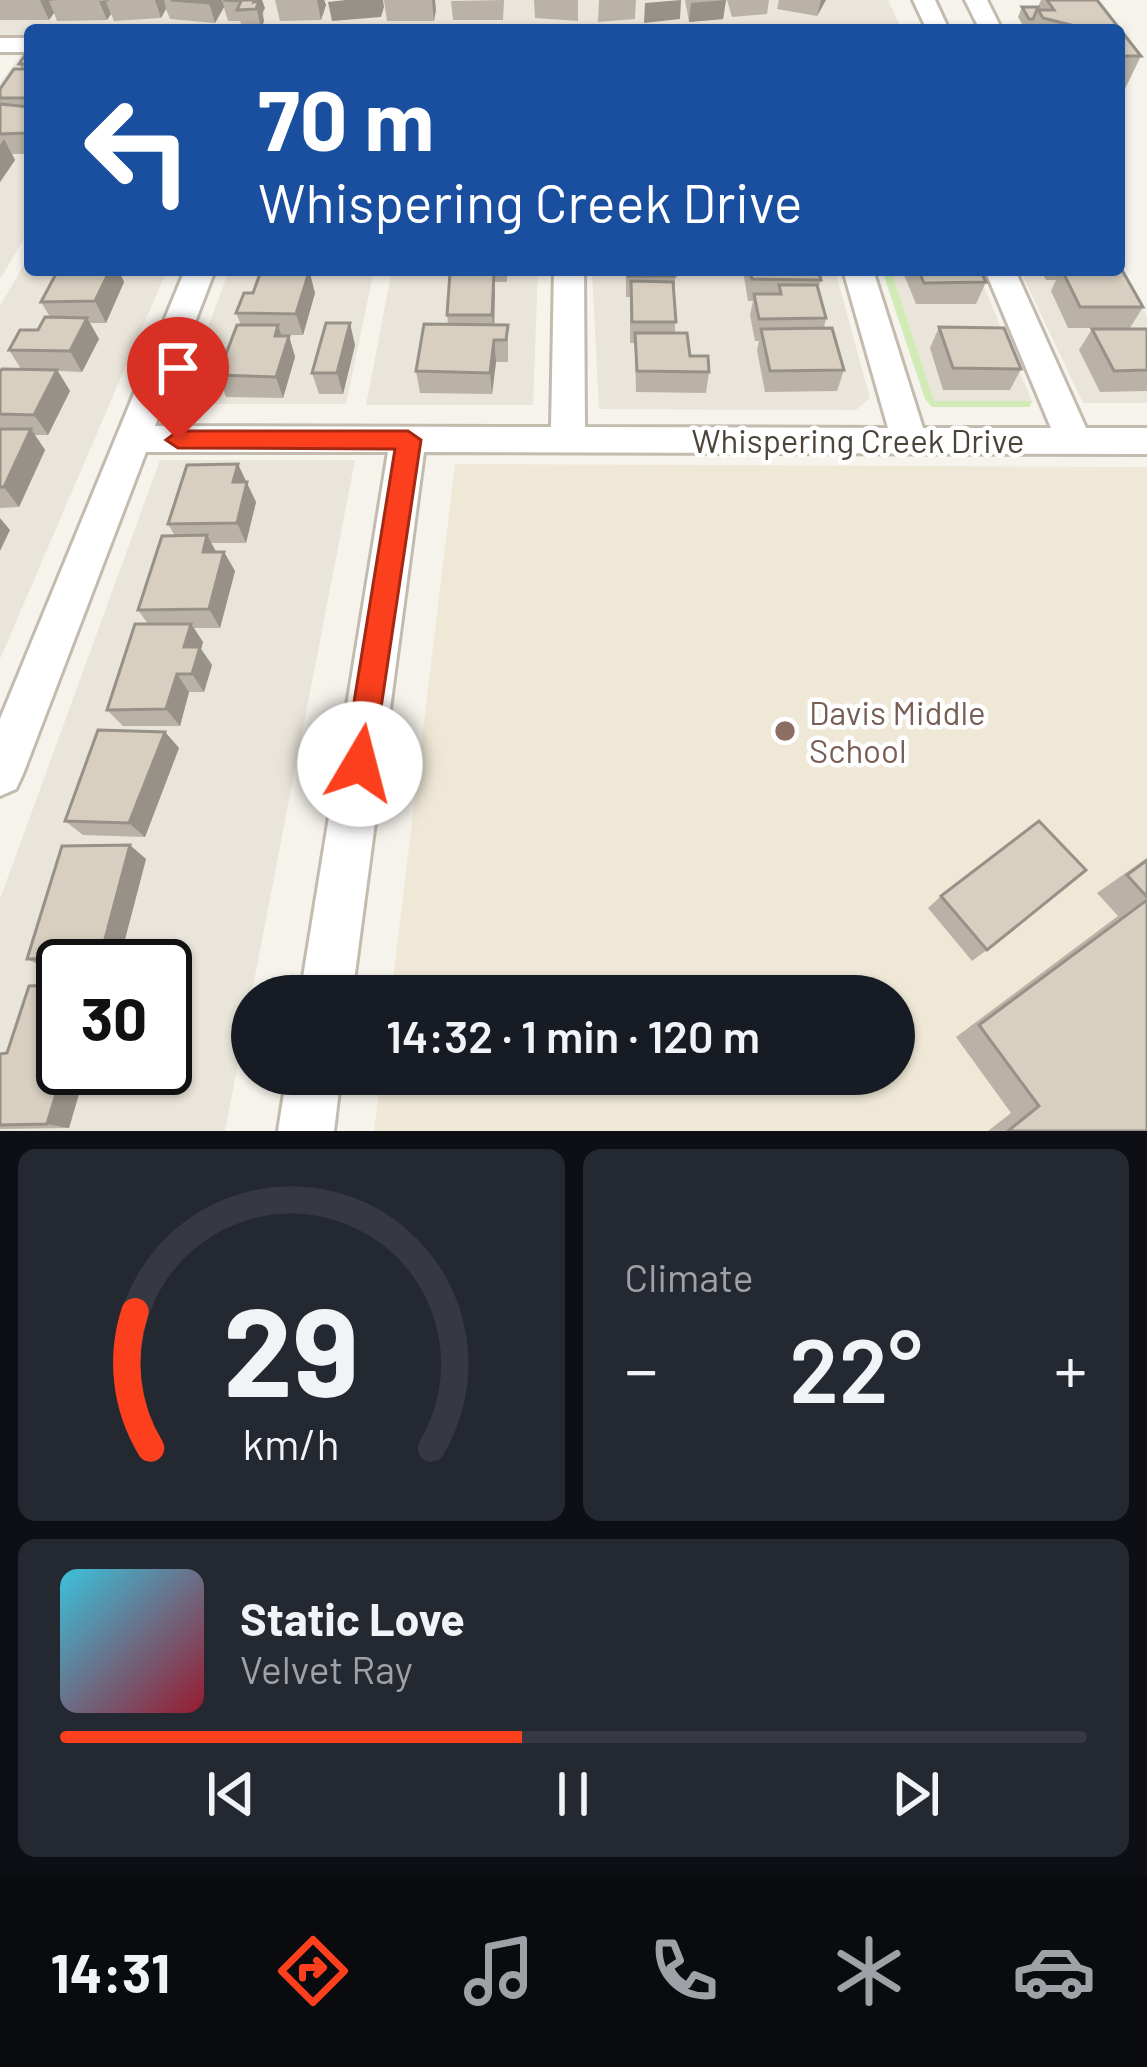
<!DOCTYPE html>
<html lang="en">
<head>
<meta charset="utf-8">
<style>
  :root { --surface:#171b24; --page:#242831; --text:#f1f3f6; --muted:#9ea1a6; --line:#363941; --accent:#fc3f1d }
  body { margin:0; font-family:Barlow,sans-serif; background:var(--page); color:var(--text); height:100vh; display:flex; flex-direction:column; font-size:45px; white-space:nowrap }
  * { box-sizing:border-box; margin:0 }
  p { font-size:39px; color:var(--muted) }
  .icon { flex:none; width:66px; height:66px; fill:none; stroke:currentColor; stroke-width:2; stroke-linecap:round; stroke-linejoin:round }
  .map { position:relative; height:1131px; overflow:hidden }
  .panel { display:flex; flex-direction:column; gap:18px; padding:18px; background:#0d0f14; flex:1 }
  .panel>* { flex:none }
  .hud { position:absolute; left:24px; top:24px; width:1101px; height:252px; border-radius:12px; box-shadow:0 3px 9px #0004; background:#1a4fa0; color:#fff; overflow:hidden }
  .speed { position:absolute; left:36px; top:939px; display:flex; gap:24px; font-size:60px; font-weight:700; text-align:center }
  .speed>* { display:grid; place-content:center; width:156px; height:156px; border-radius:50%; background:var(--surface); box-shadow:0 3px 9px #0004; line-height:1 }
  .speed .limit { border:6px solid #111; border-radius:18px; background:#fff; color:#111 }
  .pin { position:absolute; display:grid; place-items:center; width:102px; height:102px; color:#fff; margin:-123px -51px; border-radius:50% 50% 50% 0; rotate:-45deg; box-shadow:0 0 12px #0007 }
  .pin .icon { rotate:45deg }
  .me { position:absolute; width:132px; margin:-66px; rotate:8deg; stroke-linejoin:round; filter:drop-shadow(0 0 9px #0008) }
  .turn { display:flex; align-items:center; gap:42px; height:252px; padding:0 36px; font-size:54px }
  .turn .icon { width:156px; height:156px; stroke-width:2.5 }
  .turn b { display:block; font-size:84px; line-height:102px }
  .big { font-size:90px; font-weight:600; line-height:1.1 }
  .panel .widget { flex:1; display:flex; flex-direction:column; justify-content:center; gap:18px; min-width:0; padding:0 42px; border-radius:18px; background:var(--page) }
  .panel .dial { align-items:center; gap:0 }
  .dial svg { height:312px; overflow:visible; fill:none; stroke:var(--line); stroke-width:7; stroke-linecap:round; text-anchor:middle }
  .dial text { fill:var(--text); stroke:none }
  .song { display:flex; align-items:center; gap:36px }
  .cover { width:144px; height:144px; border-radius:18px; background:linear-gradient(135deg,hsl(190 70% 55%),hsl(350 70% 35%)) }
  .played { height:12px; border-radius:6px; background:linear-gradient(90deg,var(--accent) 45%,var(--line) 45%) }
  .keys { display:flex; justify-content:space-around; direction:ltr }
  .heat { display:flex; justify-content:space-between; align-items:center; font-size:66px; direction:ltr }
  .panel .tiles { flex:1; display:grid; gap:18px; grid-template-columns:1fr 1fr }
  .widget:last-child { grid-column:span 2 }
  .trip { position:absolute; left:231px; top:975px; width:684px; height:120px; border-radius:60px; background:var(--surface); box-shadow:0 3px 9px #0004; font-weight:600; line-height:120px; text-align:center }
  .dock { display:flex; height:192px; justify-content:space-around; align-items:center; background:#090b0e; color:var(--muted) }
  .dock .icon { width:84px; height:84px }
  .dock .active { color:var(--accent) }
  .dock b { font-size:54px; color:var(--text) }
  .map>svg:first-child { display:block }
  .residential { fill:#eae5da; fill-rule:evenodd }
  .education { fill:#efe8d6 }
  .green { fill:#d2eab5 }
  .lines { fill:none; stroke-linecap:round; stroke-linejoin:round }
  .minor-casing { stroke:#c2bbae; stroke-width:6 }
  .minor { fill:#fff; fill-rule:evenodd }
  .wall { fill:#bab2a6 }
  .shaded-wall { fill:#979187 }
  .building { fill:#d8cfc1; stroke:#979187; stroke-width:3 }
  .route { fill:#fc3f1d; stroke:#a42913; stroke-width:3 }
  .education-dot { fill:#8d6e63; stroke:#fff; stroke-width:4.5 }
  .labels { text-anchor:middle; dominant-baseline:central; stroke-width:9; stroke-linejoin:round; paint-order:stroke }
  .street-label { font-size:33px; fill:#4b4439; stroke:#fff }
  .education-label { font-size:33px; fill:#785e54; stroke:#fff; text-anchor:start }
</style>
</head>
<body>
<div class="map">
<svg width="1147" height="1131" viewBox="0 0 1147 1131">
  <rect width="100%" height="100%" fill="#f6f3ec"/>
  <!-- residential -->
  <g class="residential">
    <polygon points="0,0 888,0 902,30 777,26 30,30 30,35 0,35"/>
    <polygon points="22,54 30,54 30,229 0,279 0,83"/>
    <polygon points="30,254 30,270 167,270 0,659 0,306"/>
    <polygon points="1119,268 1147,316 1147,403 1083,403 1020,270"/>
    <polygon points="229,270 374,270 346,404 180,404"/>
    <polygon points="392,270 538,270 533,405 366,405"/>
    <polygon points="592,270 835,270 870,398 856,410 599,409"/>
    <polygon points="891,270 977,270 1032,401 934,401"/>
    <path d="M 160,460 L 355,460 L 225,1131 L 0,1131 L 0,899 ZM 63,966 L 165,966 L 165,1068 L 63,1068 Z"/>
  </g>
  <!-- education -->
  <polygon class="education" points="455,464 1147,467 1147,1131 374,1131 381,1074 894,1074 894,996 391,996"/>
  <!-- green -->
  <polygon class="green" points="882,270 891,270 934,401 1032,401 1030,407 932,407 925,399"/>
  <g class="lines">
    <defs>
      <g id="minor">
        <polygon points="913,0 935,0 949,30 927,30"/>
        <polygon points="965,0 987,0 1002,30 980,30"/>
        <rect x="0" y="38" width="30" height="14"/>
        <polygon points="185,270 215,270 155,426 551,427 554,270 584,270 585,427 888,428 843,270 873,270 923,428 1051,428 985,270 1015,270 1086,428 1147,428 1147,454 424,452 352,996 300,996 388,452 146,452 23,774 16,789 0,796 0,719"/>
        <polygon points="287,1074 341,1074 334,1131 278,1131"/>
      </g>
    </defs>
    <!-- minor casing -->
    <use href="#minor" class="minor-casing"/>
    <!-- minor -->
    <use href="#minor" class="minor"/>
  </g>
  <!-- wall -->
  <g class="wall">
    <polygon points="0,0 222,0 224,7 215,23 170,19 166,9 161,18 114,21 111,14 107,20 57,21 54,13 49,20 0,20"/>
    <polygon points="262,0 264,21 261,29 243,29 240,21 228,21 222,1"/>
    <polygon points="275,0 324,0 326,5 321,20 280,21"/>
    <polygon points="384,0 435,0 434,21 387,21"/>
    <polygon points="504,0 503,20 453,20 451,1"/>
    <polygon points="534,0 578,0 578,21 535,18"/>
    <polygon points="599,0 636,0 635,19 598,22"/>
    <polygon points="685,0 726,0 723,19 689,22"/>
    <polygon points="727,0 769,0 767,14 732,17"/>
    <polygon points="779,0 826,0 817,16 777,9"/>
    <polygon points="1041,0 1097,0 1141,56 1122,95 1119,95 1119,30 1025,29 1018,17 1022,7 1038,7"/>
    <polygon points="30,48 30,154 12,154 15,160 0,182 0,89 22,69 19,64"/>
    <polygon points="58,270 132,270 130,274 121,275 124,282 106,323 90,323 99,339 82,372 58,371 70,391 48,435 35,435 45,450 19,507 0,508 0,372 21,369 9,350 38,330 50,317 41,302"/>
    <polygon points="262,270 311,270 310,274 315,293 303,335 281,335 289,336 295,357 283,398 226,397 218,375 241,325 236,313 253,293"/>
    <polygon points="453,270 507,270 507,282 494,282 494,325 508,325 508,362 496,362 492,394 420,393 416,371 448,324 447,315"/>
    <polygon points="626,270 675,270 675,333 690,356 709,372 706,393 636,392 635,343 630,343 630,297 626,297"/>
    <polygon points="743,270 818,270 821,280 818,289 826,318 824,328 844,370 837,391 765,392 757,350 759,341 755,341 750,315 753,301 748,301"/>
    <polygon points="902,270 980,270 986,282 976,304 916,304"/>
    <polygon points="1041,270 1122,270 1143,307 1130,328 1068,328 1051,291 1056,280 1046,280"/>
    <polygon points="939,327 1021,369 1010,390 943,390 930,348"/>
    <polygon points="1092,329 1147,329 1147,391 1100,392 1079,350"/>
    <polygon points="355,345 343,394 319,394 312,373"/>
    <polygon points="245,482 256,502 246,543 211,543 216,552 224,552 235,571 220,628 194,628 203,642 201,649 212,665 204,692 189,692 180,726 123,726 107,710 148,624 138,610 175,536 168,524"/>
    <polygon points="165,732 179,748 145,837 83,835 65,821"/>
    <polygon points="1147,858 1147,1131 988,1131 1011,1113 956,1037 1118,916 1097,893"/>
    <polygon points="146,859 118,966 63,966 63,969 48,969 27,959"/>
    <polygon points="941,896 987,950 972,961 928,908"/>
    <polygon points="0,1054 110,1068 107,1080 83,1080 69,1128 0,1129"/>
  </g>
  <!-- shaded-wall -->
  <g class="shaded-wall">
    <polygon points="40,0 57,0 49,1 54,13 49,20"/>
    <polygon points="110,0 106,2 111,14 107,20 99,1"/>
    <polygon points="155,0 164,0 166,9 161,18"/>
    <polygon points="211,0 222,0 224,7 215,23 209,3"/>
    <polygon points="255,0 262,0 265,8 262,14 264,21 261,29"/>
    <polygon points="317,0 324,0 326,5 321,20"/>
    <polygon points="346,0 383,0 384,7 381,17 332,21 328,2"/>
    <polygon points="432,0 435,0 436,10 434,21"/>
    <polygon points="681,0 680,19 644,23 645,3"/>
    <polygon points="726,0 723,19 689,22 691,3"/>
    <polygon points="821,0 826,0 817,16"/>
    <polygon points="4,139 15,160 0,182 0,145"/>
    <polygon points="110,270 118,270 124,282 106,323 95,301"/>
    <polygon points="303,270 311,270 310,274 315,293 303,335 296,314 306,281"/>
    <polygon points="494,272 495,293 494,336 492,315"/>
    <polygon points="87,318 99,339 82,372 70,351"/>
    <polygon points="350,323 355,345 343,394 337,373"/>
    <polygon points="278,325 285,346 289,336 295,357 283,398 276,377 275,336"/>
    <polygon points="494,340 496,362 492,394 490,373"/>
    <polygon points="57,370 70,391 48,435 34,415"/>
    <polygon points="31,429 45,450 19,507 4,487"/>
    <polygon points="238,464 256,502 246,543 237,523 233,482"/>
    <polygon points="0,518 10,530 0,551"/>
    <polygon points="207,535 218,555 203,552"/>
    <polygon points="224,552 235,571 220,628 209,609"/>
    <polygon points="191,624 203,642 201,649 212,665 204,692 192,674 184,647"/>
    <polygon points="177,674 189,692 180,726 166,709"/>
    <polygon points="165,732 179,748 145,837 129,823"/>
    <polygon points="130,845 146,859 118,966 114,966 100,958"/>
    <polygon points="89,1068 110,1068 107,1080 87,1074"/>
    <polygon points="62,1074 83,1080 69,1128 47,1124"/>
  </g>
  <!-- building -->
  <g class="building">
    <polygon points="171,0 211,0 209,3"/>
    <polygon points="223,0 255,0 254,2 259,1 256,9 237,10 241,1"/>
    <polygon points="1047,0 1097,0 1141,56 1119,56 1119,30 1081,30 1079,27 1043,18 1038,10 1054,10"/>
    <polygon points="1022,7 1038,7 1033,19 1029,19"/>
    <polygon points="30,48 30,64 19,64"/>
    <polygon points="14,69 30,69 30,94 27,98 0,98 0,89"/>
    <polygon points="0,104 30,107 30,126 25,133 0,134"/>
    <polygon points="58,270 110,270 95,301 41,302"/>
    <rect x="628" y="270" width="47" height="6"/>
    <polygon points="750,270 818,270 821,280 752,279"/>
    <polygon points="918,270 980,270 986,282 924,283"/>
    <polygon points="1062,270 1122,270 1143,307 1080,307"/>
    <polygon points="261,271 309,272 296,314 236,313 244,293 253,293"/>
    <polygon points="494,272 492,315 447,315 450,273"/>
    <polygon points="631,281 673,282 676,322 632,322"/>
    <polygon points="779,285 817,285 826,318 759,319 754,294 781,294"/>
    <polygon points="45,317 87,318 70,351 9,350 20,330 38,330"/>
    <polygon points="326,323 350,323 337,373 312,373"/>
    <polygon points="424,324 508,325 506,340 494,340 490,373 416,371"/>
    <polygon points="237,325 278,325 275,336 289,336 276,377 218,375"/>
    <polygon points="939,327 1004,328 1021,369 953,368"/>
    <polygon points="832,328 844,370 770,371 761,329"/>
    <polygon points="1092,329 1147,329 1147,370 1114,371"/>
    <polygon points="635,333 687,333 690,356 708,356 709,372 637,371"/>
    <polygon points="2,369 57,370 34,415 0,414 0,372"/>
    <polygon points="0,429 31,429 4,487 0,487"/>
    <polygon points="238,464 233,482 247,482 237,523 168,524 187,465"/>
    <polygon points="207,535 203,552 224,552 209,609 138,610 162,536"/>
    <polygon points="135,624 191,624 184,647 200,647 192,674 177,674 166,709 107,710"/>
    <polygon points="98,730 165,732 129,823 65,821"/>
    <polygon points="1039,821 1086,870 987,950 941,896"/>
    <polygon points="130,845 100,958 27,959 62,846"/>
    <polygon points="1147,860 1147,897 1127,875"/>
    <polygon points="1147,900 1147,1131 1008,1131 1039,1106 979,1025"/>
    <polygon points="63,985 63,1068 89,1068 87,1074 62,1074 47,1124 0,1125 0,1054 7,1053 29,986"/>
  </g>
  <!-- route -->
  <polygon class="route" points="178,431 408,431 421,440 371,775 360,779 349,775 344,764 395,449 178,448 166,440"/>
  <!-- markers -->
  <circle class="education-dot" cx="785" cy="731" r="12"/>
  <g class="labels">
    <!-- street labels -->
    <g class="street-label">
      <text x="858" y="440">Whispering Creek Drive</text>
    </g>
    <!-- education labels -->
    <g class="education-label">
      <text x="809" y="712">Davis Middle<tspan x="809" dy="38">School</tspan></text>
    </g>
  </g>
</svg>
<div class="speed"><div class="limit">30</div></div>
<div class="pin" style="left:178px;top:440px;background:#d93025"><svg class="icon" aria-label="arrive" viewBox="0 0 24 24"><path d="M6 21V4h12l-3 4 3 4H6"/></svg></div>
<svg class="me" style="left:360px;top:764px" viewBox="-20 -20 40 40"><circle r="19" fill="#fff"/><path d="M0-13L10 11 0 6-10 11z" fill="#fc3f1d"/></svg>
<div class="trip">14:32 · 1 min · 120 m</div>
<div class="hud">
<div class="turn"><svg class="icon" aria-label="left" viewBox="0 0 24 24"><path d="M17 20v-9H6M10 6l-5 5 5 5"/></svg><div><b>70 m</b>Whispering Creek Drive</div></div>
</div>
</div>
<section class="panel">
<div class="tiles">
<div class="widget dial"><svg viewBox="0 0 100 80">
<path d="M14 69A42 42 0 1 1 86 69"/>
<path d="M14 69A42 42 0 0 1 10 34" stroke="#fc3f1d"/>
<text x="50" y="56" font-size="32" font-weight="700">29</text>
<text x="50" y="72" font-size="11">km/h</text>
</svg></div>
<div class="widget"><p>Climate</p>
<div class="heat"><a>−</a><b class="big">22°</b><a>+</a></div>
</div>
<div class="widget">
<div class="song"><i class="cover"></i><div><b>Static Love</b><p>Velvet Ray</p></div></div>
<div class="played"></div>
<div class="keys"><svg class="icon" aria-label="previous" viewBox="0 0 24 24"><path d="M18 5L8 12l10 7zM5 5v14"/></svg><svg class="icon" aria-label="pause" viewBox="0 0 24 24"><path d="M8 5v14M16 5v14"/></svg><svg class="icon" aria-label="next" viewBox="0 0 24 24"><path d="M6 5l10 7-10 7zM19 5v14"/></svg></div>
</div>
</div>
</section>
<nav class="dock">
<b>14:31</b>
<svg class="icon active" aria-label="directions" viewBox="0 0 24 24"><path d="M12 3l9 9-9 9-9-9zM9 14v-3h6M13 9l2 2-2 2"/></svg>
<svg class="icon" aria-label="music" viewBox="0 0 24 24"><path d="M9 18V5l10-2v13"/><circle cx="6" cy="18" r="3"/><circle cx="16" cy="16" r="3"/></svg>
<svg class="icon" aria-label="phone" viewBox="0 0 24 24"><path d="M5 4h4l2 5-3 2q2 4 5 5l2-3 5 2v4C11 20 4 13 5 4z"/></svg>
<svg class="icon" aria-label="climate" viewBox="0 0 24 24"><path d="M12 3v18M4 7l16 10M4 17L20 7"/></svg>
<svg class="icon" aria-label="car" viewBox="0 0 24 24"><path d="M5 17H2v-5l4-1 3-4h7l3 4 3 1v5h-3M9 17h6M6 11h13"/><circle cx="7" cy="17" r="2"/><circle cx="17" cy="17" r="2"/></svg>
</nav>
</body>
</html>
